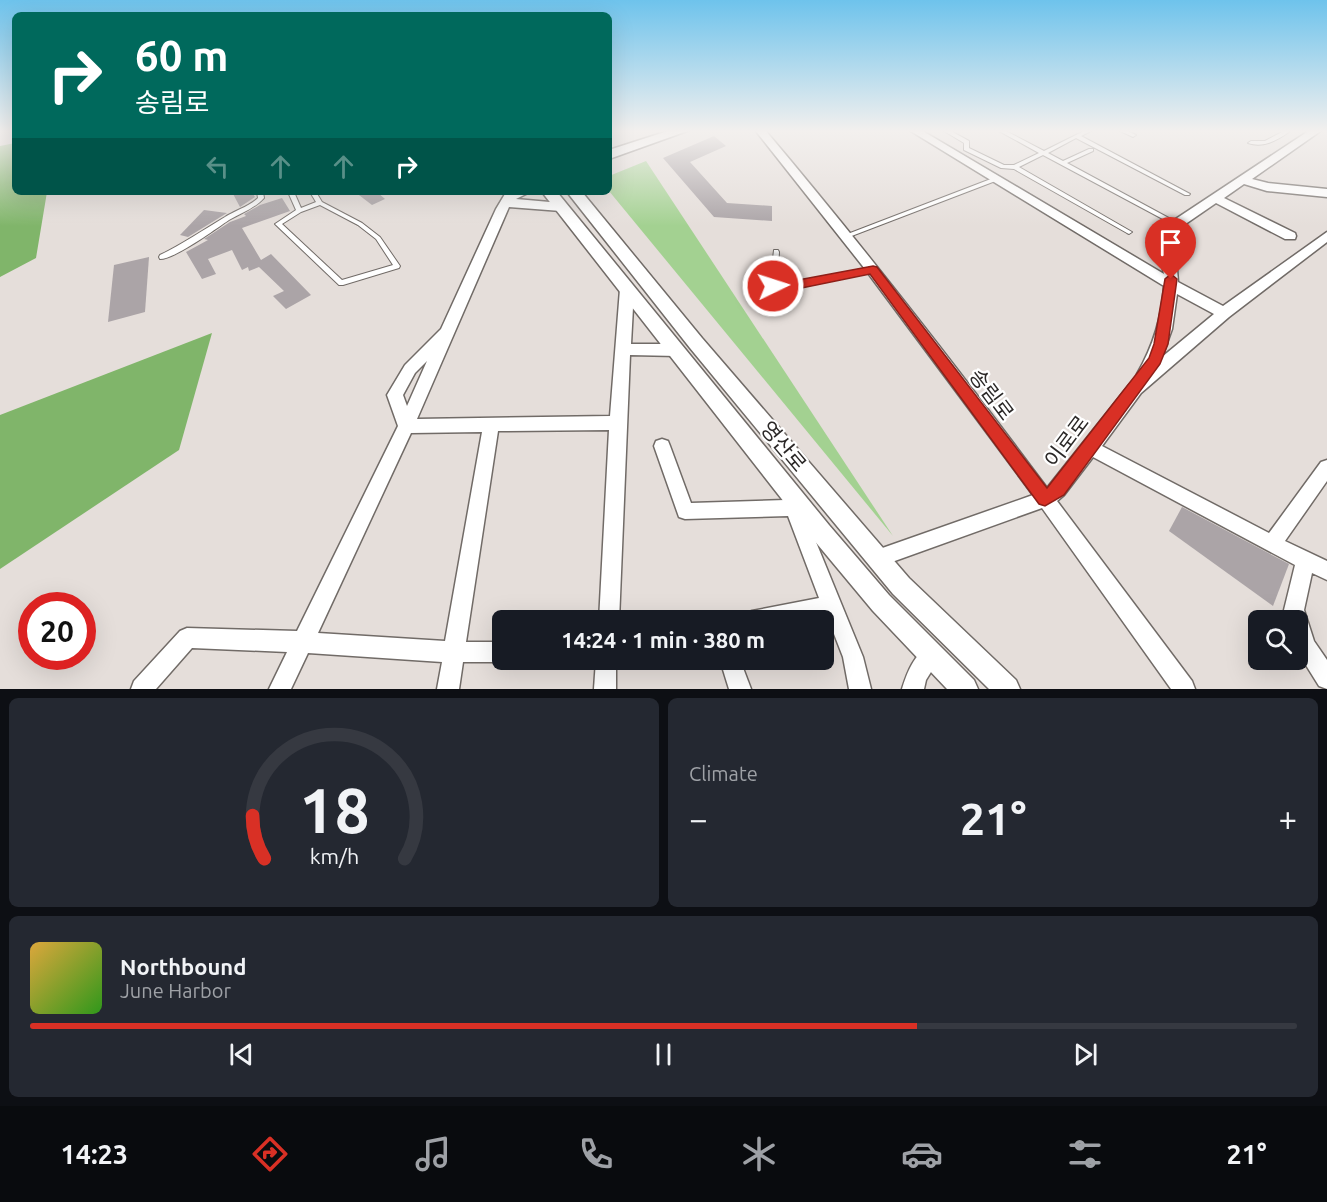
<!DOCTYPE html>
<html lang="en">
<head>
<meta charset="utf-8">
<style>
  :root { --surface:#171b24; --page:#242831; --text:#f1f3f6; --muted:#9ea1a6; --line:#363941; --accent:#d93025 }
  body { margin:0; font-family:Ubuntu,"Noto Sans KR",sans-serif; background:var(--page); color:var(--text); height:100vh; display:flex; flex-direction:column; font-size:22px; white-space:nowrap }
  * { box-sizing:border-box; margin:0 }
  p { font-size:20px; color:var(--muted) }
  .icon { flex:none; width:33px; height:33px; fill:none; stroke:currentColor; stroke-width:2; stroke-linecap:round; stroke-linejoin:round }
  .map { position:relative; height:689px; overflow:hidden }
  .details { display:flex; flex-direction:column; gap:9px; padding:9px; background:#0d0f14; flex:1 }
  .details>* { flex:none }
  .banner { position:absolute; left:12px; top:12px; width:600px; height:183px; border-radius:9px; box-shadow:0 6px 24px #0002; background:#00695c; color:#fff; overflow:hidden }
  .buttons { position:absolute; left:1248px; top:610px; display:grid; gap:12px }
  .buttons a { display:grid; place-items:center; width:60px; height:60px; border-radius:9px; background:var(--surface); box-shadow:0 6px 24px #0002; font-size:30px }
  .speed { position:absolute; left:18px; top:592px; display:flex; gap:12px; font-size:30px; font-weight:700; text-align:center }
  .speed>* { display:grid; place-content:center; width:78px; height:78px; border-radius:50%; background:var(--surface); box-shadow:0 6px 24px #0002; line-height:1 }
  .speed .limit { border:9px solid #d22; background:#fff; color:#111 }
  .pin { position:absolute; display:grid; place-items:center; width:51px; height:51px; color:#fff; margin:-62px -26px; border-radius:50% 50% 50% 0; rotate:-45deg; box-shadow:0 0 6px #0007 }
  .pin .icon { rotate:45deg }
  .me { position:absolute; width:66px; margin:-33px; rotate:86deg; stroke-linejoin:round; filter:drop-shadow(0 0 4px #0008) }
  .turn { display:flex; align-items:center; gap:21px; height:126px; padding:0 24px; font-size:27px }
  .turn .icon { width:78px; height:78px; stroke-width:2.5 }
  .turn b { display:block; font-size:42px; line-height:51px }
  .lanes { display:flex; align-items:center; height:57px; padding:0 24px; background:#0003; justify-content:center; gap:30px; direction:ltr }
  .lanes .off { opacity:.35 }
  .big { font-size:45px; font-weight:700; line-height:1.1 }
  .details .card { flex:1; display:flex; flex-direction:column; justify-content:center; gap:9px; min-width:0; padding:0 21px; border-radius:9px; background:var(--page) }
  .details .dial { align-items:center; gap:0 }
  .dial svg { height:156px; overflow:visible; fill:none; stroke:var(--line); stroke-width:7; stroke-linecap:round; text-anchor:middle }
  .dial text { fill:var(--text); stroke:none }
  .song { display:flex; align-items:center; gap:18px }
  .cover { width:72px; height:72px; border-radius:9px; background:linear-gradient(135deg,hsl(40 70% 55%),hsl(110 70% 35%)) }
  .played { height:6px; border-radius:3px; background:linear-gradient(90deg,var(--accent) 70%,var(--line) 70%) }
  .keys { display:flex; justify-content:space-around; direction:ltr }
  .heat { display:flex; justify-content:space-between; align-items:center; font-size:33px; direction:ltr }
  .details .tiles { flex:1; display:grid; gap:9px; grid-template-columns:1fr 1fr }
  .card:last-child { grid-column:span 2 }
  .trip { position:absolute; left:492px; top:610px; width:342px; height:60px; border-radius:9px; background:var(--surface); box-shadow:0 6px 24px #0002; font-weight:700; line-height:60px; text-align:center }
  .menu { display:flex; height:96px; justify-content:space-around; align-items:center; background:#090b0e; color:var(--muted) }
  .menu .icon { width:42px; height:42px }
  .menu .current { color:var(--accent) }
  .menu b { font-size:27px; color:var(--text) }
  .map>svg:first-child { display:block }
  .green { fill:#a3d191 }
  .forest { fill:#80b56a }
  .building { fill:#aba4a7 }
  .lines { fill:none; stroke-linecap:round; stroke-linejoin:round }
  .service-casing { stroke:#716b67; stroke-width:2 }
  .minor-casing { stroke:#716b67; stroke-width:3 }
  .tertiary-casing { stroke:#716b67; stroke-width:3 }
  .service { fill:#fff; fill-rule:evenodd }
  .minor { fill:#fff; fill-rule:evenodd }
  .tertiary { fill:#fff; fill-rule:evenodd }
  .route { fill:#d93025; stroke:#8d1f18; stroke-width:1.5 }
  .labels { text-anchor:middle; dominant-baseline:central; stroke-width:4.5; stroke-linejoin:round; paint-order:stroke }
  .street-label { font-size:21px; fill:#2b2827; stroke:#fff }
</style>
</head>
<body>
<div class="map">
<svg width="1327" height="689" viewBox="0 0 1327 689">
  <rect width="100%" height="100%" fill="#e5deda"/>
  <!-- green -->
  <polygon class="green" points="646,161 893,536 609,191 609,176"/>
  <!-- forest -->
  <g class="forest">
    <polygon points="15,143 15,192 47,192 36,258 0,277 0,146"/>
    <polygon points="212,333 179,450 0,569 0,415"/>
  </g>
  <!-- building -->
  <g class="building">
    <polygon points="714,136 726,146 690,162 727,203 772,206 772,221 714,217 663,158"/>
    <polygon points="232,192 252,192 255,197 240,207"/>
    <polygon points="355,192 377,192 385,199 372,205"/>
    <polygon points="282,198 290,211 242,228 261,260 271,254 311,295 286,309 273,296 284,291 259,267 249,271 248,267 242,270 232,250 208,259 216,274 202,279 186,252 208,240 204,239 230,222 246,216 244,214 260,205"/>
    <polygon points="204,210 227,213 188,237 180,235"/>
    <polygon points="149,257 145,312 108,322 114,265"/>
    <polygon points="1182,507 1289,564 1273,606 1169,531"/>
  </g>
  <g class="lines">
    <defs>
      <g id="service">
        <polygon points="944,130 949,130 969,141 969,148 1004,165 1014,165 1039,153 999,131 999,130 1004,130 1044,151 1086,130 1091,130 1091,131 1081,136 1190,194 1189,195 1185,195 1076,138 1048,153 1063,161 1089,149 1093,149 1093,151 1067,163 1178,223 1178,225 1174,225 1043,155 1019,167 1132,232 1129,234 1127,233 1014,169 1001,168 964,150 964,143 944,131"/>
        <polygon points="1118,130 1125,130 1136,135 1133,137 1131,136"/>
        <path d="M 1279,130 L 1285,130 L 1289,132 C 1276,141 1263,148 1248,143 L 1251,141 L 1265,141 L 1282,132 Z"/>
        <polygon points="996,177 998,178 998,180 849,237 847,238 844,236 845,235"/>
        <path d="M 257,192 L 263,192 L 264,198 C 254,209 241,213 229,220 C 214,230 175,259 160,259 L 159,257 L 160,255 C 183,244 203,230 225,217 C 236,210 248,207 258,198 Z"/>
        <path d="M 288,192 L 294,192 L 301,208 L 316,202 L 310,192 L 316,192 L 322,202 L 362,223 L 380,237 L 400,266 L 399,268 L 343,285 L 339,285 L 275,224 L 296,210 ZM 320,205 L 358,225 L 376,239 L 393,265 L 342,280 L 282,224 L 301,212 Z"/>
        <polygon points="774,250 778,250 779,252 777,284 782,286 873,268 876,270 873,272 782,290 771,288 770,286"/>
      </g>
      <g id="minor">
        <path d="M 755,130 L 765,130 C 863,246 956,366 1047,488 L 1129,385 L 1139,377 L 1137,374 C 1153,346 1162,319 1164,286 L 909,130 L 921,130 L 1164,274 L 1155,235 L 1156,232 L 1310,130 L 1322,130 L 1252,179 L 1268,183 L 1327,189 L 1327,197 L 1267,191 L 1244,184 L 1224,198 L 1295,233 L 1296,236 L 1295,239 L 1285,239 L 1216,203 L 1168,236 L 1177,269 L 1178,282 L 1223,306 L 1327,232 L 1327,242 L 1229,317 L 1141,393 L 1102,446 L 1269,533 L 1321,462 L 1327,460 L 1327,481 L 1285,541 L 1327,561 L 1327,580 L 1312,573 L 1304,610 L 1314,641 L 1327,660 L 1327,689 L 1319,686 L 1299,654 L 1298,621 L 1287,621 L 1284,610 L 1295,565 L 1093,457 L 1064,495 L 1057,501 L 1192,681 L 1195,689 L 1171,689 L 1042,508 L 878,567 L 871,564 L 868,558 L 871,552 L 1033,495 L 865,269 ZM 1177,294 L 1214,314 L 1162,357 L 1172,329 Z"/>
        <path d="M 512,192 L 530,192 L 516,199 L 561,203 L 567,207 L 561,211 L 509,207 L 417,419 L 610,416 L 620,289 L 622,286 L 632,286 L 634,289 L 631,344 L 677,344 L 685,350 L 677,356 L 630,355 L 619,621 L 599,621 L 609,430 L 498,431 L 466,642 L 502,642 L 502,660 L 508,660 L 502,662 L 463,662 L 459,689 L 437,689 L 442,662 L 308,653 L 291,689 L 269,689 L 287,652 L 192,648 L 156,689 L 131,689 L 134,681 L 180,631 L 187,628 L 297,631 L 398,426 L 387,395 L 405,365 L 441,329 L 496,209 L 505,194 ZM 427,361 L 407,406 L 403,395 L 415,373 ZM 482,432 L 445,641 L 318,633 L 411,433 Z"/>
        <polygon points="662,439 668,441 670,446 691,503 785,500 792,496 798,498 863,657 871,689 849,689 843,657 827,616 801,621 742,621 745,614 752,611 819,598 788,516 685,519 679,517 654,446 656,441"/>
        <path d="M 931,646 L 938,649 L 941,656 L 926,680 L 924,689 L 902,689 C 907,673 914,653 931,646 Z"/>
        <polygon points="596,660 616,660 616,689 594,689"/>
        <polygon points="720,660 740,660 751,689 729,689"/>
      </g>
      <g id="tertiary">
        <polygon points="671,130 690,130 609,159 609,150"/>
        <polygon points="542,192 557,192 829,525 889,595 974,680 978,689 947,689 873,611 813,539"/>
        <polygon points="567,192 582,192 702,338 909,578 1016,680 1020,689 989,689 893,594 690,348"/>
      </g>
    </defs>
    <!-- service casing -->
    <use href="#service" class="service-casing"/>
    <!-- minor casing -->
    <use href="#minor" class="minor-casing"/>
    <!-- tertiary casing -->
    <use href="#tertiary" class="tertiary-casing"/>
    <!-- service -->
    <use href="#service" class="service"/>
    <!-- minor -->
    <use href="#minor" class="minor"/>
    <!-- tertiary -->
    <use href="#tertiary" class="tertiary"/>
  </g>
  <!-- sky -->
  <linearGradient id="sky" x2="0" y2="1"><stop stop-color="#6ec3ec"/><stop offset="0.58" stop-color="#f3f0ee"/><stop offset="1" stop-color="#f3f0ee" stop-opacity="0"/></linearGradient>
  <rect width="1327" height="226" fill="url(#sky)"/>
  <!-- route -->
  <polygon class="route" points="873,266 877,267 1047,488 1149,358 1154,344 1165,279 1171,274 1177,279 1168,344 1160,364 1064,495 1045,506 1039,504 870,274 782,292 767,286 773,281 782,283"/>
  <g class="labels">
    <!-- street labels -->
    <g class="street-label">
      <text transform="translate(992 394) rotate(53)">송림로</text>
      <text transform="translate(1066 441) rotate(-53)">이로로</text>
      <text transform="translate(784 446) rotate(50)">영산로</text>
    </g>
  </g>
</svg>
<div class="buttons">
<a><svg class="icon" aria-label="search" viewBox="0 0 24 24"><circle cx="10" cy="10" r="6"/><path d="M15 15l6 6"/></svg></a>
</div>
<div class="speed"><div class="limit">20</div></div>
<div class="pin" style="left:1171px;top:279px;background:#d93025"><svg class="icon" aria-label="arrive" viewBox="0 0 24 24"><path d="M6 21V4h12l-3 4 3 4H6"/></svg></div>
<svg class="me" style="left:773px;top:286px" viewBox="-20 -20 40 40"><circle r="17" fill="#d93025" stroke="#fff" stroke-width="3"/><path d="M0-11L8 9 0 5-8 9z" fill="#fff"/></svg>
<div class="trip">14:24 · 1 min · 380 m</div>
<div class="banner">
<div class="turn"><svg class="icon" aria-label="right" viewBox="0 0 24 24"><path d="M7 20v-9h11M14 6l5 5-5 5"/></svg><div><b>60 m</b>송림로</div></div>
<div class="lanes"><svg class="icon off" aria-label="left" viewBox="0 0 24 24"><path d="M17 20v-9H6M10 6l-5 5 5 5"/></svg><svg class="icon off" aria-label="ahead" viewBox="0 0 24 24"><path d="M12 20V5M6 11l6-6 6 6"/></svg><svg class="icon off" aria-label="ahead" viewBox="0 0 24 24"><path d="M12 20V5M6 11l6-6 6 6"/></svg><svg class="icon" aria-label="right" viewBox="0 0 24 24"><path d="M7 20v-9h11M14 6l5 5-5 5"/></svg></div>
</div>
</div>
<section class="details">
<div class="tiles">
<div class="card dial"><svg viewBox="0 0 100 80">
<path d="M14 69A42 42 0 1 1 86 69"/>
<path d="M14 69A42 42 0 0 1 8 47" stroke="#d93025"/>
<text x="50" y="56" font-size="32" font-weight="700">18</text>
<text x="50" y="72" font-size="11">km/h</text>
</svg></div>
<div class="card"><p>Climate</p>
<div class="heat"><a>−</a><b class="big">21°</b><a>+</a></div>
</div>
<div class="card">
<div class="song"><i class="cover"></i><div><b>Northbound</b><p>June Harbor</p></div></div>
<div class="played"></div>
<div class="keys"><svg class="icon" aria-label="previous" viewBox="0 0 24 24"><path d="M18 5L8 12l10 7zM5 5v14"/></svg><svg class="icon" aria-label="pause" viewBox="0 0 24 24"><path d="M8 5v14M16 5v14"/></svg><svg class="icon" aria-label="next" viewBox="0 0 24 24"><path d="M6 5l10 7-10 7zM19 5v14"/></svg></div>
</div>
</div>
</section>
<nav class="menu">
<b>14:23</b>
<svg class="icon current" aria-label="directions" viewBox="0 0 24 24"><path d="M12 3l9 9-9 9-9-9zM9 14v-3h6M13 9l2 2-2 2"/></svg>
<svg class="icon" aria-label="music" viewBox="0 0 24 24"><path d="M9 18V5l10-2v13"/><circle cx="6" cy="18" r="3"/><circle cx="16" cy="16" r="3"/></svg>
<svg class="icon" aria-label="phone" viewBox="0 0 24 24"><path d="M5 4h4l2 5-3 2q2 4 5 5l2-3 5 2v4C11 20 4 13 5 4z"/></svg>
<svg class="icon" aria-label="climate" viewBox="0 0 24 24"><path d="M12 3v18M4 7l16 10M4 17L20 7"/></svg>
<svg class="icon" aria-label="car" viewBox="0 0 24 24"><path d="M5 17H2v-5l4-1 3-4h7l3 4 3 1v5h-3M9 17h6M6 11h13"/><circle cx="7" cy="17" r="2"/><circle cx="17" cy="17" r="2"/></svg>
<svg class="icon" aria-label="filters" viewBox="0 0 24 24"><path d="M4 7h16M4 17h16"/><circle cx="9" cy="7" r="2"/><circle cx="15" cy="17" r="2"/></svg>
<b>21°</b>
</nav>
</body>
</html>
